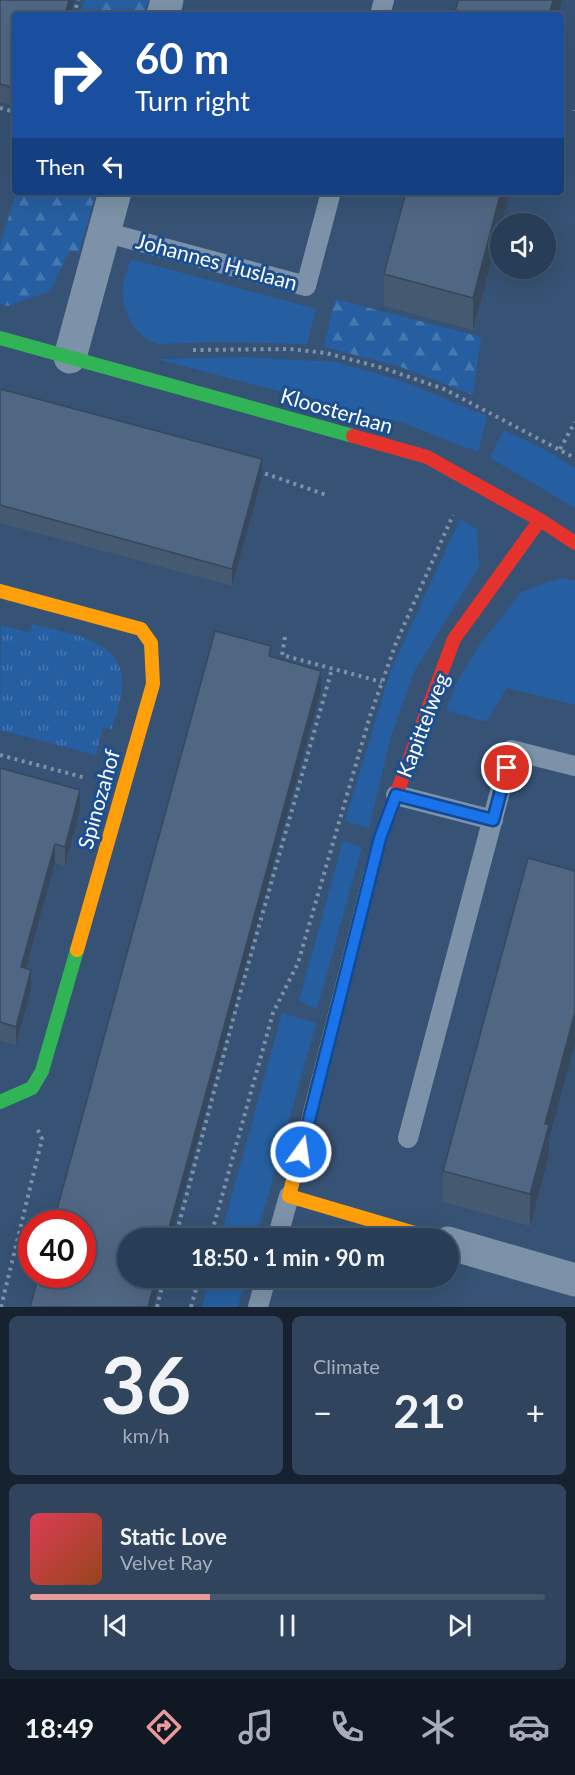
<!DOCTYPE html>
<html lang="en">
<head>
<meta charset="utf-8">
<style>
  :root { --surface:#283e57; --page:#30455d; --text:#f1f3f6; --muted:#a5aeba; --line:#44576d; --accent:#e69b98 }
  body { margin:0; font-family:Lato,sans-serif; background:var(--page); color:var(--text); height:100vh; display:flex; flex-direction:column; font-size:22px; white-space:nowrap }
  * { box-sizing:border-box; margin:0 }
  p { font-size:20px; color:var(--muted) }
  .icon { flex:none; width:33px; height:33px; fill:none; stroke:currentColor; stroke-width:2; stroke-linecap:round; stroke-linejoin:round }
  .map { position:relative; height:1307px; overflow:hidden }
  .sheet { display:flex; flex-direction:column; gap:9px; padding:9px; background:#162230; flex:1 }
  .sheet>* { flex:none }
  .hud { position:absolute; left:12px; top:12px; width:552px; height:183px; border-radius:6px; box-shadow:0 6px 24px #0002,0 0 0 2px var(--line); background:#1a4fa0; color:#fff; overflow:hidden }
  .controls { position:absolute; left:490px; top:213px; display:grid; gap:12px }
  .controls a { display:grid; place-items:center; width:66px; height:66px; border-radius:50%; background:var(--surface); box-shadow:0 6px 24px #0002,0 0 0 2px var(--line); font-size:30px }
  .speed { position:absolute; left:18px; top:1210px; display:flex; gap:12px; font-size:30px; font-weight:700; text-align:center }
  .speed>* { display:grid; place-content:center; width:78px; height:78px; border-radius:50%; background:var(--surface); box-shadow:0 6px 24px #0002,0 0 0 2px var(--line); line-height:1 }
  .speed .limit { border:9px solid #d22; background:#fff; color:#111 }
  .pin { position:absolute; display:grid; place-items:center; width:51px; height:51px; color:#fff; margin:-26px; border:3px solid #fff; border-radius:50%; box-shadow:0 2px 6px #0007 }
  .me { position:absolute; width:66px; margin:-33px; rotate:14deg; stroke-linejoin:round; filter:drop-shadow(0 0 4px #0008) }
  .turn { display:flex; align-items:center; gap:21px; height:126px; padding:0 24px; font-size:27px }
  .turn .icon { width:78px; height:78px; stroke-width:2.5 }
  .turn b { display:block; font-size:42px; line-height:51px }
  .then { display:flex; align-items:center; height:57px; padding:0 24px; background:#0003; gap:12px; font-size:22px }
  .big { font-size:45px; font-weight:700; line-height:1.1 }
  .sheet .tile { flex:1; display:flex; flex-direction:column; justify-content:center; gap:9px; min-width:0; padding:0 21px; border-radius:9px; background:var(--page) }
  .sheet .dial { align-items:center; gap:0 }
  .dial b { font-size:78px; line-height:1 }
  .song { display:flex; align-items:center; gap:18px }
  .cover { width:72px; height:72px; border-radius:9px; background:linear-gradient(135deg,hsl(350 70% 55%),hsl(20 70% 35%)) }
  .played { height:6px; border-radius:3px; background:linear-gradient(90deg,var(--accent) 35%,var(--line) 35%) }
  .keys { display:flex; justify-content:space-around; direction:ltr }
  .heat { display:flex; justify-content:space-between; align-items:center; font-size:33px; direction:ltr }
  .sheet .tiles { flex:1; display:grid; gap:9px; grid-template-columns:1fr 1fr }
  .tile:last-child { grid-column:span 2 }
  .trip { position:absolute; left:117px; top:1228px; width:342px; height:60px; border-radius:30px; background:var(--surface); box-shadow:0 6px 24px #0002,0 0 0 2px var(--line); font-weight:700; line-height:60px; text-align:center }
  .dock { display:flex; height:96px; justify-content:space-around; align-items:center; background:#101923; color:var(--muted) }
  .dock .icon { width:42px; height:42px }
  .dock .selected { color:var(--accent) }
  .dock b { font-size:27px; color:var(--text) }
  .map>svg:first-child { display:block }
  .grass { fill:#265fa1 }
  .forest { fill:url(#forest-firs) }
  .park { fill:url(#park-tufts) }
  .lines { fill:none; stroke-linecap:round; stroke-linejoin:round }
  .path { stroke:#7d92a8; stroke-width:4; stroke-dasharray:3 4.5; stroke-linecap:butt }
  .lane { stroke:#7d92a8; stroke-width:20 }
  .street { stroke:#7d92a8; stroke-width:33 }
  .fast { stroke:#30b455; stroke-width:14 }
  .slow { stroke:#ff9f0a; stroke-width:14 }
  .jam { stroke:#e5322d; stroke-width:14 }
  .wall { fill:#455971 }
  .shaded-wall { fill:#38485c }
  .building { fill:#506783; stroke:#38485c; stroke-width:1.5 }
  .route-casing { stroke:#114b97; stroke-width:15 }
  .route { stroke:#1a73e8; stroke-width:10 }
  .labels { text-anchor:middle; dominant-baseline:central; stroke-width:6; stroke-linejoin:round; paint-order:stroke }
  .street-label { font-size:21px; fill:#fff; stroke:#1b4f8f }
</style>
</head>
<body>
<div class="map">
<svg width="575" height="1307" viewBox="0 0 575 1307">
  <defs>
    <pattern id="forest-firs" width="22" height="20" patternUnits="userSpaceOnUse" patternTransform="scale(1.5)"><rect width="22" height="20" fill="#265fa1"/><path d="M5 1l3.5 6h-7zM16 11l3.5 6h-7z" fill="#4777af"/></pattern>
    <pattern id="park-tufts" width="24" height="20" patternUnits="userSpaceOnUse" patternTransform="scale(1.5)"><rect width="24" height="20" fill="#265fa1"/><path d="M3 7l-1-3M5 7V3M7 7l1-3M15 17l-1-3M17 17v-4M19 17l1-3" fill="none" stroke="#4777af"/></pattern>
  </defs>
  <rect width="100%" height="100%" fill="#365274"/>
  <!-- grass -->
  <g class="grass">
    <path d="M 131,259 L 316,309 L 307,344 L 218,342 L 158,344 C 135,337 121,311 123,287 C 124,278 128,268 131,259 Z"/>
    <polygon points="246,357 336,362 402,381 487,416 478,452 406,424 156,359"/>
    <polygon points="504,430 548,451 575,468 575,508 490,458"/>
    <polygon points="460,519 477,529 479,567 414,672 391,737 369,828 345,821 390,672"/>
    <polygon points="560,578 575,581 575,705 507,688 486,722 446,710 456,684 478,647 521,592"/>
    <polygon points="343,841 362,847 317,1009 299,1001"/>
    <polygon points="282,1013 316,1023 256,1239 220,1239"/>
    <polygon points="210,1278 246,1278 238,1307 202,1307"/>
  </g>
  <!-- forest -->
  <g class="forest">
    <polygon points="84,0 148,0 144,15 80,15"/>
    <polygon points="16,192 96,192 79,253 70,250 50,291 8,306 0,304 0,246"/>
    <polygon points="335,299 481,337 473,395 398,366 324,347"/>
  </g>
  <!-- park -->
  <path class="park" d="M 32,624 C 66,633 128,639 122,688 C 121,702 115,716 112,729 L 103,727 L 96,755 L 0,730 L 1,625 L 30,633 Z"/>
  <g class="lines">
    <!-- path -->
    <g class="path">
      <polyline points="74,15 78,0"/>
      <polyline points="0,108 15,112"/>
      <polyline points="575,110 575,111"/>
      <polyline points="193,350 290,349 326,353 383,368 444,389 575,458"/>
      <polyline points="560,449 575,422"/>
      <polyline points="258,471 326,495"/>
      <polyline points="285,637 282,655 382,682"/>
      <polyline points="0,755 86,778"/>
      <polyline points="175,1239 240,993 332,669"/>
      <polyline points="210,1239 273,1013 298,963 370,716 396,643 453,515"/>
      <polyline points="1,1307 42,1139 37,1128"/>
      <polyline points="157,1307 164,1278"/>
      <polyline points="191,1307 199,1278"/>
    </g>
    <!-- lane -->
    <g class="lane">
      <polyline points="380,15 384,0"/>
      <polyline points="104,232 306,286 331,192"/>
      <polyline points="396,795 493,820"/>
      <polyline points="408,1138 511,750 575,766"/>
      <polyline points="277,1239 289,1196"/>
      <polyline points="258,1307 266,1278"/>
    </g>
    <!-- street -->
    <g class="street">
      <polyline points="163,15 167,0"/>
      <polyline points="70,357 115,192"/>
      <polyline points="448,1243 575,1280"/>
    </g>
    <!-- fast -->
    <g class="fast">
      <polyline points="0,338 353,436"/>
      <polyline points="0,1102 32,1088 42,1071 77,950"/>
    </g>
    <!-- slow -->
    <g class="slow">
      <polyline points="0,591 141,629 151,643 153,684 77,950"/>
      <polyline points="371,872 289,1196 435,1239"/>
    </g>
    <!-- jam -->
    <g class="jam">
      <polyline points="353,436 427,457 540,520 575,543"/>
      <polyline points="371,872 380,838 454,639 540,520"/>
    </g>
  </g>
  <!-- wall -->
  <g class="wall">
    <polygon points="0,0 15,15 15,106 0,102"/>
    <polygon points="501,224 473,330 384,306 384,274"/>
    <polygon points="0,389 262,477 232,586 0,523"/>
    <polygon points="0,768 80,809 65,866 55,863 26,968 31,989 16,1045 0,1041"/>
    <polygon points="549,1138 549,1156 530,1226 443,1202 443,1171"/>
  </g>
  <!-- shaded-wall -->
  <g class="shaded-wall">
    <polygon points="69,0 74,0 70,15 65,15"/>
    <polygon points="553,0 562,0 558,15 549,15"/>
    <polygon points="501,192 510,192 473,330 473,298"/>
    <polygon points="262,459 262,477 232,586 232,569"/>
    <polygon points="321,671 321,690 171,1239 166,1239"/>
    <polygon points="80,790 80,809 65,866 65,847"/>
    <polygon points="55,844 55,863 21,986 21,967"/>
    <polygon points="31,970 31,989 16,1045 16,1027"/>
    <polygon points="575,1012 575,1043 549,1138 549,1156 530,1226 530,1194 545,1124"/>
    <polygon points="156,1278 161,1278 153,1307 148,1307"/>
  </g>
  <!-- building -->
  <g class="building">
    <polygon points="0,0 69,0 65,15 15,15 15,88 0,84"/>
    <polygon points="458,0 553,0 549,15 454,15"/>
    <polygon points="406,192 501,192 473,298 384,274"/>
    <polygon points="0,389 262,459 232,569 0,505"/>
    <polygon points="215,631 271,646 269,656 321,671 166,1239 128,1239 128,1278 156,1278 148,1307 30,1307 39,1275 82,1275 82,1224 53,1224"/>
    <polygon points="0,768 80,790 65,847 55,844 21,967 31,970 16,1027 0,1022"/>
    <polygon points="528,858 575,871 575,1012 545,1124 549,1125 530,1194 443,1171"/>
  </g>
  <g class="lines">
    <defs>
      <polyline id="route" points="301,1152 380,838 396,795 493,820 507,768"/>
    </defs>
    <!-- route casing -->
    <use href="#route" class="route-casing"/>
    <!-- route -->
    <use href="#route" class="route"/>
  </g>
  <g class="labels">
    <!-- street labels -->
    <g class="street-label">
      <text transform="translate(217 261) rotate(15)">Johannes Huslaan</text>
      <text transform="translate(337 410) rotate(16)">Kloosterlaan</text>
      <text transform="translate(422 725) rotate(-69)">Kapittelweg</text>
      <text transform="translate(98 799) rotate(-74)">Spinozahof</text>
    </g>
  </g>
</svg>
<div class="controls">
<a><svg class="icon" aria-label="sound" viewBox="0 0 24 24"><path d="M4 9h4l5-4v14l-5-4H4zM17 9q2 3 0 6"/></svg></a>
</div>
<div class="speed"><div class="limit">40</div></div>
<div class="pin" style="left:507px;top:768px;background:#d93025"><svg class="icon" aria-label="arrive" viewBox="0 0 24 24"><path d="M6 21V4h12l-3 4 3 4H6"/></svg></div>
<svg class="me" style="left:301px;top:1152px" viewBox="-20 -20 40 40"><circle r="17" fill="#1a73e8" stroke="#fff" stroke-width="3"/><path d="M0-11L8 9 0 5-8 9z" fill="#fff"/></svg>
<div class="trip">18:50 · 1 min · 90 m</div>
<div class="hud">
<div class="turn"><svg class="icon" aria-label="right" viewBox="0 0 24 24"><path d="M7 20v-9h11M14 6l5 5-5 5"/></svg><div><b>60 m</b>Turn right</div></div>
<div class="then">Then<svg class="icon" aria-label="left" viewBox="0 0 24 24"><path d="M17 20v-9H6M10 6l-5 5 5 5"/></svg></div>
</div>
</div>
<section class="sheet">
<div class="tiles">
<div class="tile dial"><b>36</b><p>km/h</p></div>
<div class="tile"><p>Climate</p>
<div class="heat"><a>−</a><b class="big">21°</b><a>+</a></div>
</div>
<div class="tile">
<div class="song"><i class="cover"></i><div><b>Static Love</b><p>Velvet Ray</p></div></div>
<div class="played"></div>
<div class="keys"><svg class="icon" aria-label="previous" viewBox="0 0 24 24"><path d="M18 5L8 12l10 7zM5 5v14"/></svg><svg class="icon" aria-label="pause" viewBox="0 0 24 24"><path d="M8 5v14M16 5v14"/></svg><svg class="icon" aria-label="next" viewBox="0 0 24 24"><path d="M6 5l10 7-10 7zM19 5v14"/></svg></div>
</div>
</div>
</section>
<nav class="dock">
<b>18:49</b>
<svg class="icon selected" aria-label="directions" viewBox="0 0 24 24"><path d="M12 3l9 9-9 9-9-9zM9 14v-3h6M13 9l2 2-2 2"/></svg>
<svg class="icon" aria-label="music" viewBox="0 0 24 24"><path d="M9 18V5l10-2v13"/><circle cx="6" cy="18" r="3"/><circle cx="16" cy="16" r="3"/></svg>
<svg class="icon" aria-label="phone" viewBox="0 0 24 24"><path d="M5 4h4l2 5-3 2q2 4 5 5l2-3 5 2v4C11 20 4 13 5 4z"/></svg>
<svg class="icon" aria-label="climate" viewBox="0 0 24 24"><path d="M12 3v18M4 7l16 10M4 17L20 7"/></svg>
<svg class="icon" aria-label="car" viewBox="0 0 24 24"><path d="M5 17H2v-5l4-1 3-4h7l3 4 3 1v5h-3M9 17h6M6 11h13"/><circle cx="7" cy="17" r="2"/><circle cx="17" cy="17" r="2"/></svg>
</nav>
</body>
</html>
